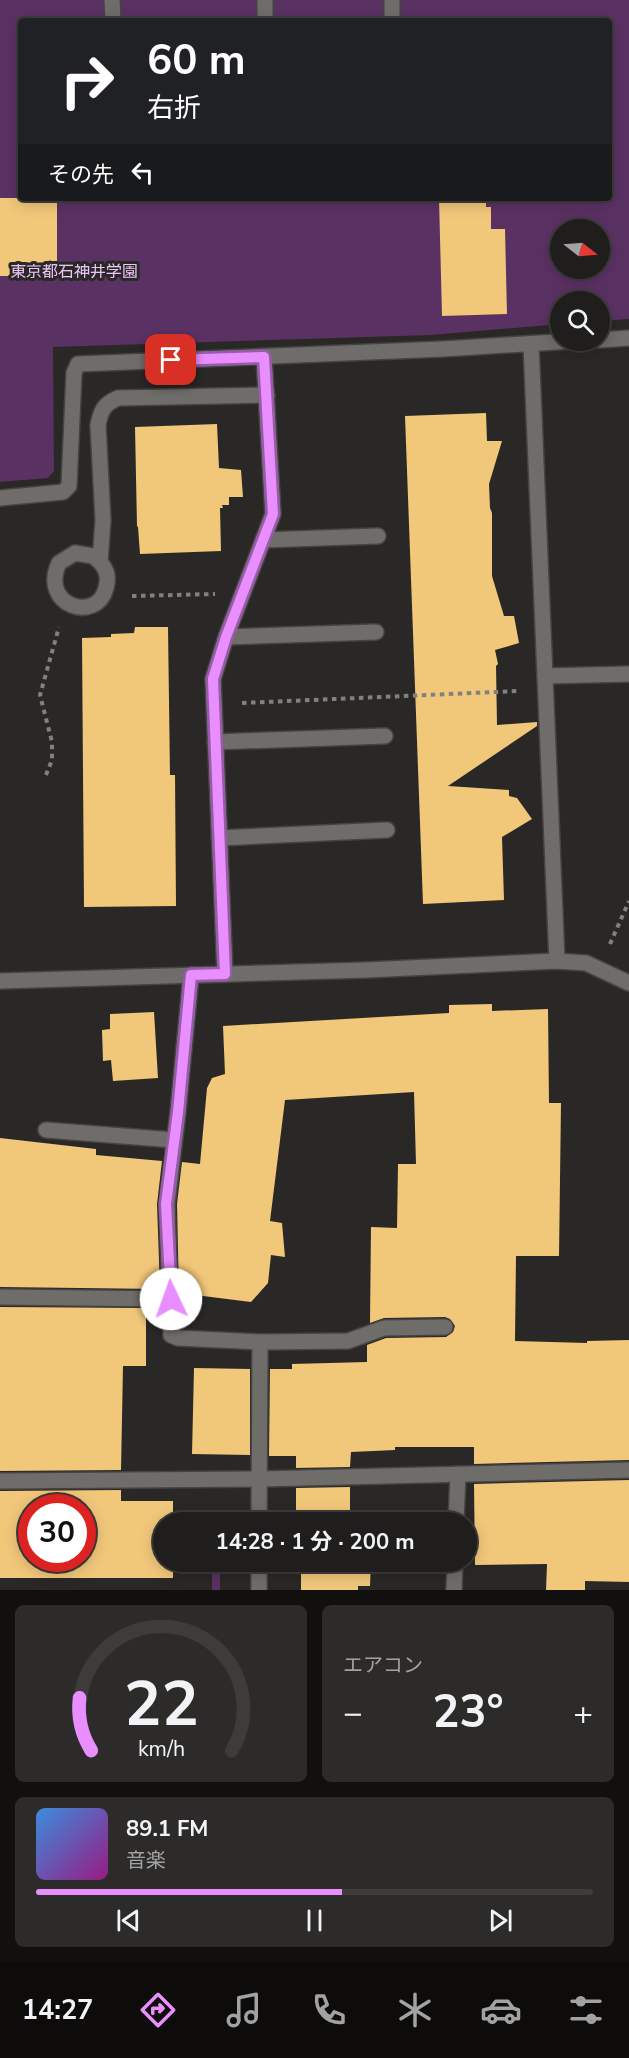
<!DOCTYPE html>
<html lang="ja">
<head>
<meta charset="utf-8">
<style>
  :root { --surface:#201e1c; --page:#2d2b29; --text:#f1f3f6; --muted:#a2a2a3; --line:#3d3c3b; --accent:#e98efe }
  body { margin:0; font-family:"Nunito Sans","Noto Sans JP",sans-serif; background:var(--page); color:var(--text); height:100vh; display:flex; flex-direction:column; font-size:22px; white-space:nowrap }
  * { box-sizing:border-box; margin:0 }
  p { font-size:20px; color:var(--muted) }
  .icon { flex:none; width:33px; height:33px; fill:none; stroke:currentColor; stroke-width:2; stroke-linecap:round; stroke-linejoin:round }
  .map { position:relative; height:1590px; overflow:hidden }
  .panel { display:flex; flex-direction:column; gap:15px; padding:15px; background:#12100f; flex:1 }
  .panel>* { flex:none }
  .banner { position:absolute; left:18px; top:18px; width:594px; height:183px; border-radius:6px; box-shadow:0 3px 15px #0003,0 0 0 2px var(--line); background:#202124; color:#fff; overflow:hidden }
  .needle { width:39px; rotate:107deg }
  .tools { position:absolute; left:550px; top:219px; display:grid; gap:12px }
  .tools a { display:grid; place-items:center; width:60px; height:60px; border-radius:50%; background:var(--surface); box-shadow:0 3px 15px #0003,0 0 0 2px var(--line); font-size:30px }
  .speed { position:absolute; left:18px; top:1494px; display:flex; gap:12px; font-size:30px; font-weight:700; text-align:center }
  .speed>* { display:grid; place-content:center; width:78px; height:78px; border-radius:50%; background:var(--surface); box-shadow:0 3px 15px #0003,0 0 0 2px var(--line); line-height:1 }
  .speed .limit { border:9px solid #d22; background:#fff; color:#111 }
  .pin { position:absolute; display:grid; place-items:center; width:51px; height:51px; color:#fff; margin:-26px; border-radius:12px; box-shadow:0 3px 9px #0006 }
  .me { position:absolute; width:66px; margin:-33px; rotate:357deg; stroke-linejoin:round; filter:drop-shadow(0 0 4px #0008) }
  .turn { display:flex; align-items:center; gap:21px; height:126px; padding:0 30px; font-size:27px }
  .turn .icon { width:78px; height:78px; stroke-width:2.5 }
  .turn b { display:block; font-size:42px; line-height:51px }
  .then { display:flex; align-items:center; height:57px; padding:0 30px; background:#0003; gap:12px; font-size:22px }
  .big { font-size:45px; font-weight:700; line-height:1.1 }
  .panel .widget { flex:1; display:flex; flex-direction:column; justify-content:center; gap:9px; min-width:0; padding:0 21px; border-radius:9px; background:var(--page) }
  .panel .dial { align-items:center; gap:0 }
  .dial svg { height:156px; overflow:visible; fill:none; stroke:var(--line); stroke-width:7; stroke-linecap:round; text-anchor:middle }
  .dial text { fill:var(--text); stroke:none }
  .song { display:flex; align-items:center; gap:18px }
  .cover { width:72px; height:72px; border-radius:9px; background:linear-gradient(135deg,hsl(210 70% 55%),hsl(310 70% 35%)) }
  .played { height:6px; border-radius:3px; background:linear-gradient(90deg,var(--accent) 55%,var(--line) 55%) }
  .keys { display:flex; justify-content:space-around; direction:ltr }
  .heat { display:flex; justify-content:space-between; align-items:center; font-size:33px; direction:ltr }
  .panel .tiles { flex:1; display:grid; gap:15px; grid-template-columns:1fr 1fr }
  .widget:last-child { grid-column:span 2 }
  .trip { position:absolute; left:153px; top:1512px; width:324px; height:60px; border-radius:30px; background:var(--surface); box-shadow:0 3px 15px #0003,0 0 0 2px var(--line); font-weight:700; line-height:60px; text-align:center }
  .dock { display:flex; height:96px; justify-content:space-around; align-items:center; background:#0d0c0b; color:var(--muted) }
  .dock .icon { width:42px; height:42px }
  .dock .selected { color:var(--accent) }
  .dock b { font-size:27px; color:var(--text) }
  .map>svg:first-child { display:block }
  .green { fill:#5a3163; fill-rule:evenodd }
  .building { fill:#f1c77a; fill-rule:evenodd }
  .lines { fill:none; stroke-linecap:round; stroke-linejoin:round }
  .minor-casing { stroke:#454442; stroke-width:18 }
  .path { stroke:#82817f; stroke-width:4; stroke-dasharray:4.5 4.5; stroke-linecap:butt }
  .minor { stroke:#6e6d6a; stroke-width:15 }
  .route-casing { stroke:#975ca5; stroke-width:15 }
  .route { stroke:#e98efe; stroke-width:10 }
  .labels { text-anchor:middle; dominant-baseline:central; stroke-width:6; stroke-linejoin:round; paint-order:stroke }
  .park-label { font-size:16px; fill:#edc4f7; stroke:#2a2826 }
</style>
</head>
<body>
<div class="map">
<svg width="629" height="1590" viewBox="0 0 629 1590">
  <rect width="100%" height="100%" fill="#2a2826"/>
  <!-- green -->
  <g class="green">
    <path d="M 0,0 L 629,0 L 629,319 L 600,321 L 600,302 L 561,302 L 561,324 L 430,335 L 53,347 L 54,471 L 48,478 L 0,482 ZM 21,21 L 609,21 L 609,198 L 21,198 ZM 561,230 L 600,230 L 600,268 L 561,268 Z"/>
    <rect x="212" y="1562" width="8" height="28"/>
  </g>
  <!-- building -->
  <g class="building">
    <rect x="0" y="198" width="57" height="78"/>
    <polygon points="439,198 486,198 486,207 491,207 491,229 505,229 507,314 442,316"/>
    <polygon points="486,413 487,441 502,441 489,484 490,508 492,513 492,576 504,616 514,616 519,643 495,650 498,664 496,666 497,725 537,722 537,726 448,786 509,790 509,796 517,798 532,819 502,837 504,900 423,904 405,416"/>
    <polygon points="217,424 219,468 241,470 243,497 229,497 229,505 222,505 223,508 220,508 221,551 140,554 138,527 137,526 135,427"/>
    <polygon points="135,627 168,627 170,775 175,775 176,906 84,907 82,638 111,637 111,634 134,633"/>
    <polygon points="492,1004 492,1011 548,1009 549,1103 561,1103 559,1256 516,1256 515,1341 587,1343 587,1341 629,1340 629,1460 474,1464 474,1447 395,1447 395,1450 351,1452 350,1467 296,1468 296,1456 269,1456 270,1369 292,1369 292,1364 367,1362 367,1345 386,1338 446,1337 453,1332 455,1326 450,1319 445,1317 384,1318 370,1323 371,1227 397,1228 398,1164 416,1164 414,1092 285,1100 270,1221 282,1223 285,1257 271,1255 268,1283 251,1302 179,1293 177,1204 182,1162 200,1164 207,1088 212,1078 225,1074 223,1026 449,1013 449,1005"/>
    <polygon points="154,1012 158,1078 113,1081 111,1060 103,1061 102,1030 110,1029 110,1014"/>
    <polygon points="0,1138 96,1149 96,1155 162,1161 157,1204 160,1289 0,1287"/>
    <polygon points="0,1307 146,1308 146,1366 123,1366 121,1470 0,1471"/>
    <polygon points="194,1368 250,1369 250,1455 192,1454"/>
    <polygon points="629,1480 629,1582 585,1581 585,1590 546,1590 547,1564 475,1565 474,1484"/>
    <polygon points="350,1487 350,1515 358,1515 358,1521 371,1522 296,1522 296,1488"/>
    <path d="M 121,1490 L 121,1501 L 173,1501 L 173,1522 L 164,1522 L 164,1562 L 173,1562 L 173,1578 L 0,1578 L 0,1491 ZM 32,1508 L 82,1508 L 82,1558 L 32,1558 Z"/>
    <polygon points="301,1562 371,1562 370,1586 358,1586 358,1590 301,1590"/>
  </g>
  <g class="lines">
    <defs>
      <g id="minor">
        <polyline points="112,0 113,21"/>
        <polyline points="265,0 265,21"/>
        <polyline points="392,0 392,21"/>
        <polyline points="600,340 629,338"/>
        <polyline points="531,344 557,961"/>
        <polyline points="0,498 63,492 69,486 74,373 78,364 443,349 587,340"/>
        <polyline points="263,540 378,536"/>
        <path d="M 100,562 L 93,556 L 75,553 L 59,563 C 39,606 97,624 106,588 C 109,577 107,570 100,562 L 103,520 L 98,425 C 101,410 104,404 118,398 L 267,395"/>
        <polyline points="226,637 376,632"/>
        <polyline points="545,676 629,674"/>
        <polyline points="215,742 385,736"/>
        <polyline points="219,838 387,830"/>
        <polyline points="225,974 213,679 226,637 273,514 264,357"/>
        <polyline points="191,975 178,1112 167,1204 171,1335 178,1338 260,1342 348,1341 384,1328 445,1327"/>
        <polyline points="0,981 366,970 557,961 586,963 629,983"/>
        <polyline points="46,1130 174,1140"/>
        <polyline points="0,1297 171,1299"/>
        <polyline points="0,1481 260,1479 629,1470"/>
        <polyline points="259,1522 260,1342"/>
        <polyline points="456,1522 458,1474"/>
        <polyline points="259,1590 259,1562"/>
        <polyline points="454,1590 455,1562"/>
      </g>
    </defs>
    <!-- minor casing -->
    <use href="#minor" class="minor-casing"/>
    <!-- path -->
    <g class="path">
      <polyline points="132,596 215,594"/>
      <polyline points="242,703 519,691"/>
      <polyline points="46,775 52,760 52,742 40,695 59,627"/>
      <polyline points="610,944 629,901"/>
    </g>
    <!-- minor -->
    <use href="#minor" class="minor"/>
  </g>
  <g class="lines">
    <defs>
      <polyline id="route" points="171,1299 166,1204 178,1112 191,975 225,974 213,679 226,637 273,514 264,357 171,360"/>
    </defs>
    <!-- route casing -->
    <use href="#route" class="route-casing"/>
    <!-- route -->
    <use href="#route" class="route"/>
  </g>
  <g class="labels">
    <!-- park labels -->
    <g class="park-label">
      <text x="74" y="272">東京都石神井学園</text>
    </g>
  </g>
</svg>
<div class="tools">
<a><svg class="needle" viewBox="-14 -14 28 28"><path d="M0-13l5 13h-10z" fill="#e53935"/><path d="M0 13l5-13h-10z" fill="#a2a2a3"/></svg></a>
<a><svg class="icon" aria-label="search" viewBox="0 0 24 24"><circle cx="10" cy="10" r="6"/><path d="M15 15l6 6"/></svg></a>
</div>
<div class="speed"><div class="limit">30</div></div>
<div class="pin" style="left:171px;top:360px;background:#d93025"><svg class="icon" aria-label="arrive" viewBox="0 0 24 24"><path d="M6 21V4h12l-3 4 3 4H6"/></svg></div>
<svg class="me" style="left:171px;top:1299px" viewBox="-20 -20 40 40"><circle r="19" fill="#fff"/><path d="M0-13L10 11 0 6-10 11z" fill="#e98efe"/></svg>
<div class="trip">14:28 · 1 分 · 200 m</div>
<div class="banner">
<div class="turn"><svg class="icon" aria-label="right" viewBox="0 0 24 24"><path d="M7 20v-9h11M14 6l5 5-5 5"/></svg><div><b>60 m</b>右折</div></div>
<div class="then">その先<svg class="icon" aria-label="left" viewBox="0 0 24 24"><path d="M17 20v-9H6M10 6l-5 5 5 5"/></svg></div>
</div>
</div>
<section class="panel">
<div class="tiles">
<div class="widget dial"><svg viewBox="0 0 100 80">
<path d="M14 69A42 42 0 1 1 86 69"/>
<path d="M14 69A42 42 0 0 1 8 42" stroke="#e98efe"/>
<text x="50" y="56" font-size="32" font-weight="700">22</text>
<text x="50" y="72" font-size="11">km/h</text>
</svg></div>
<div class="widget"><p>エアコン</p>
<div class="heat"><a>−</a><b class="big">23°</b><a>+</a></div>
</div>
<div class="widget">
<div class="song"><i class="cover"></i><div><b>89.1 FM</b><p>音楽</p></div></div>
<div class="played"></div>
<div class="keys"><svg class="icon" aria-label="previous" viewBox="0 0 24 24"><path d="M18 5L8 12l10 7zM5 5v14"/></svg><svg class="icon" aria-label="pause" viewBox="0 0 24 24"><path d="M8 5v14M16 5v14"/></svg><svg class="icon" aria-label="next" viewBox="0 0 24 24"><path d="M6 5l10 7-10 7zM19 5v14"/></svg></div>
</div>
</div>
</section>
<nav class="dock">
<b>14:27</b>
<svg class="icon selected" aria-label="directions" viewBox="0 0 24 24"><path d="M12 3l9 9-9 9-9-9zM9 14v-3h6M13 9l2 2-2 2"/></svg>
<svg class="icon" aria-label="music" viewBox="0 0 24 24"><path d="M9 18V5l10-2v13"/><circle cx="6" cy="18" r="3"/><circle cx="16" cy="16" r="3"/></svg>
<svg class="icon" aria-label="phone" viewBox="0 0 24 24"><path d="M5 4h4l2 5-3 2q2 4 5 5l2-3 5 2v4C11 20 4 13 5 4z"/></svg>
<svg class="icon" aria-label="climate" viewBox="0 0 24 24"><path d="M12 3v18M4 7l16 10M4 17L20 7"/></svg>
<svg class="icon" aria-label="car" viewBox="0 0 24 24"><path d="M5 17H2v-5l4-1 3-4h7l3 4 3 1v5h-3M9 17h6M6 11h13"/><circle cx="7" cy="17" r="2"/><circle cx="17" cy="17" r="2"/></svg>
<svg class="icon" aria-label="filters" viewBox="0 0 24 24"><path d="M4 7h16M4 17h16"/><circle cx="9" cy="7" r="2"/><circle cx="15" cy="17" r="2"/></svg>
</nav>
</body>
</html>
